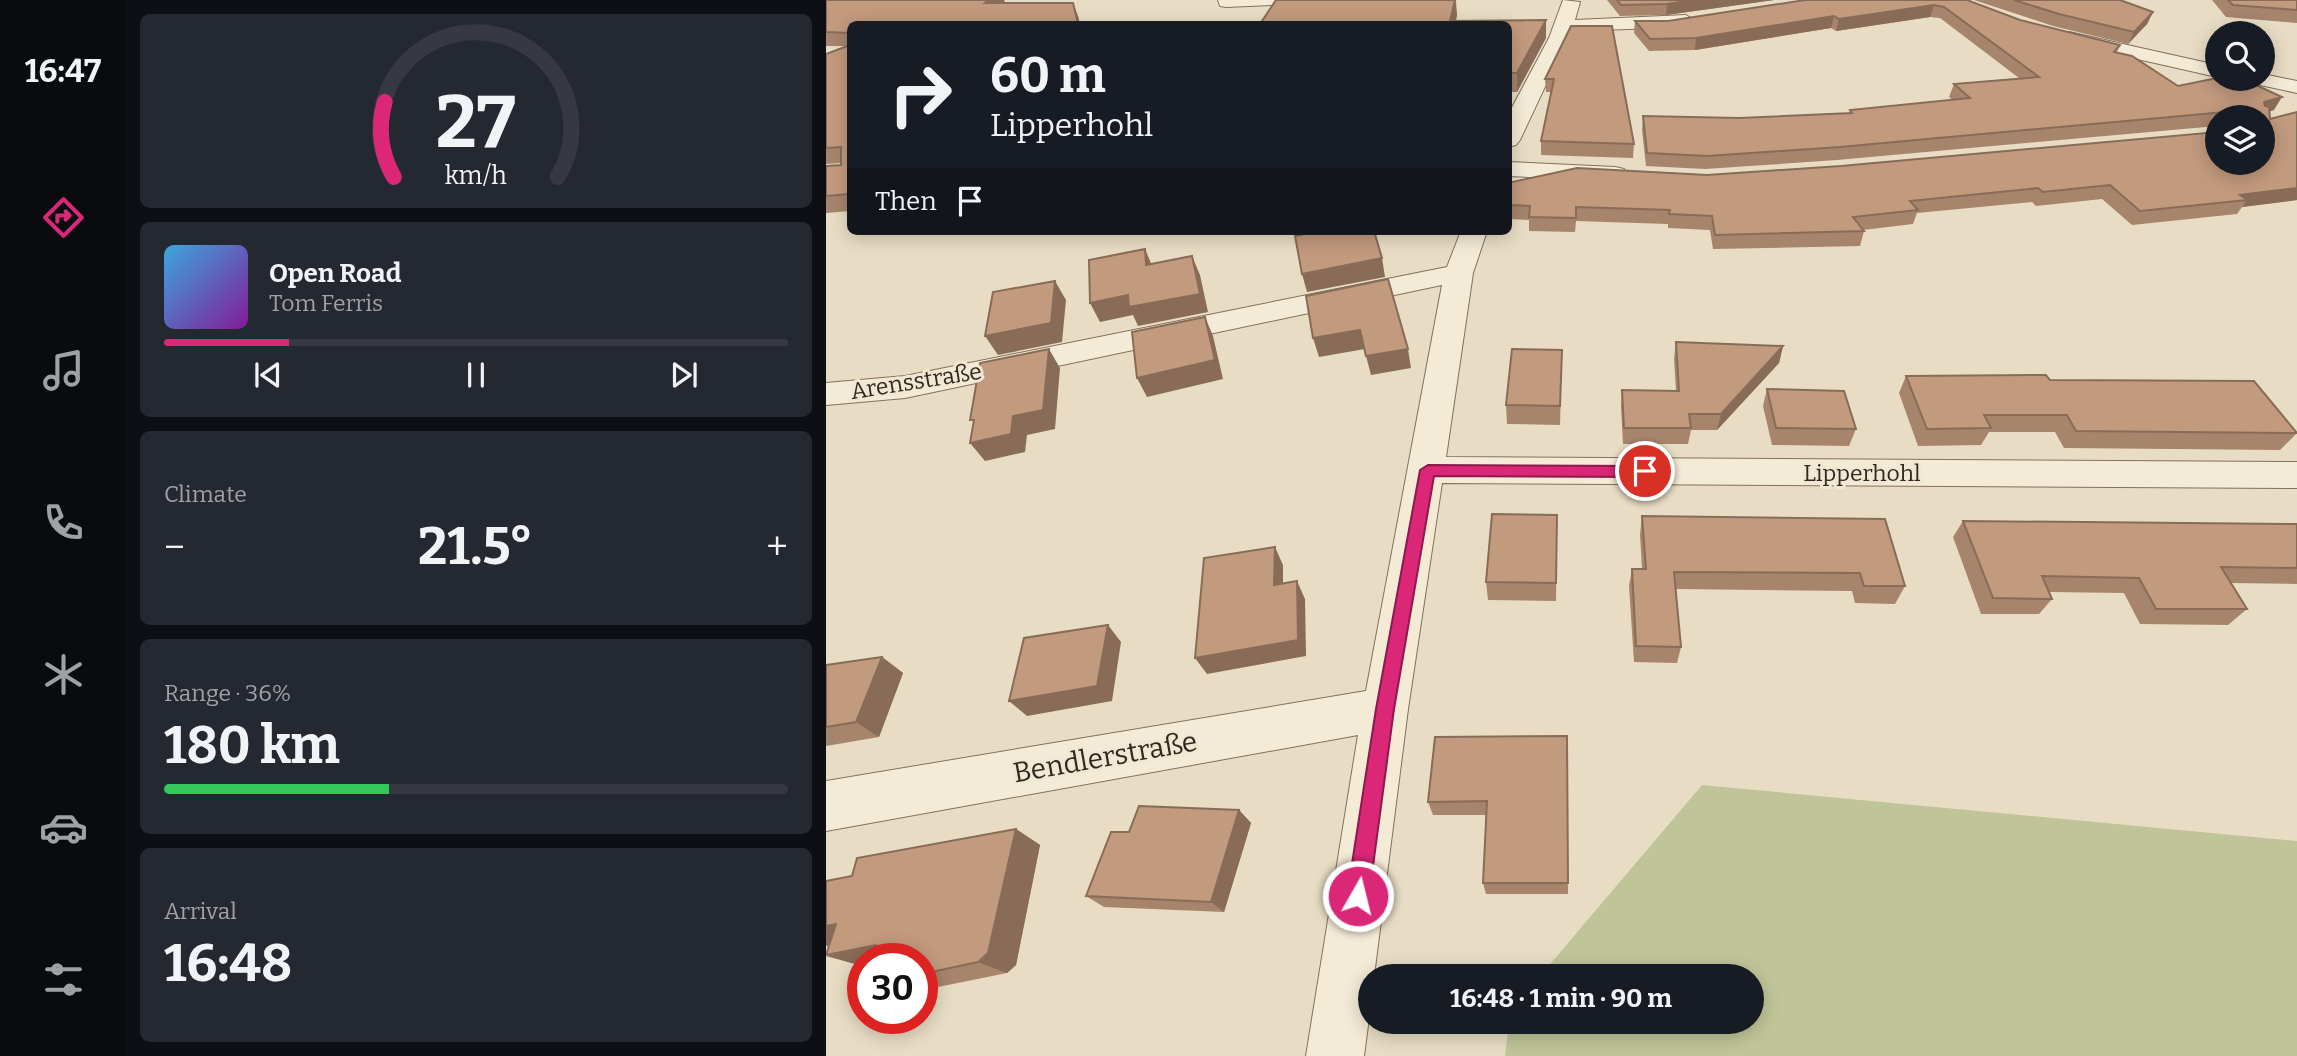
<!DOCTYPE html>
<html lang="en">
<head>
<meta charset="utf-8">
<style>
  :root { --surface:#171b24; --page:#242831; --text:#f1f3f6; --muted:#9ea1a6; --line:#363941; --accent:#db2777 }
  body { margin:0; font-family:Bitter,serif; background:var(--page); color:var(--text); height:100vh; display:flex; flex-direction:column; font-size:26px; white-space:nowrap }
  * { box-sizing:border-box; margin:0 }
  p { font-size:23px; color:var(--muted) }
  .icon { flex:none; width:38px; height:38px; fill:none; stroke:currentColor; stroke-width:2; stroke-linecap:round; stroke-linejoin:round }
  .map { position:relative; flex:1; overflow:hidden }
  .details { display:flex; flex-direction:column; gap:14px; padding:14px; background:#0d0f14; width:700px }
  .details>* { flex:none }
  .guide { position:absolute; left:21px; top:21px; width:665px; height:214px; border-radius:10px; box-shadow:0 4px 18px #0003; background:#171b24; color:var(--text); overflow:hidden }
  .tools { position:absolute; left:1379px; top:21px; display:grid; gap:14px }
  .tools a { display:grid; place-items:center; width:70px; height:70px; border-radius:50%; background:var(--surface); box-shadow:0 4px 18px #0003; font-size:35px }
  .speed { position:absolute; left:21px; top:943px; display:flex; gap:14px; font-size:35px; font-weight:700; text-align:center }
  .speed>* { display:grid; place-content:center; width:91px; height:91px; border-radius:50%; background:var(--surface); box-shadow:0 4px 18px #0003; line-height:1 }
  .speed .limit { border:10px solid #d22; background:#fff; color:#111 }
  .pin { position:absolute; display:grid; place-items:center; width:60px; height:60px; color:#fff; margin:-30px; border:4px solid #fff; border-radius:50%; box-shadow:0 2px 7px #0007 }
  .me { position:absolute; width:77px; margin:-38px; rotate:8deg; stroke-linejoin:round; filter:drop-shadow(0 0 5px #0008) }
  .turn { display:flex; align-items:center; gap:24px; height:147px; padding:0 28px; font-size:32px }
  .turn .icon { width:91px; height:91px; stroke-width:2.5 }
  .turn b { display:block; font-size:49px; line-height:60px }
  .then { display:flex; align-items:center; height:66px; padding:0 28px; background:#0003; gap:14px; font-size:26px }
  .big { font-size:52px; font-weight:700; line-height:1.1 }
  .details .widget { flex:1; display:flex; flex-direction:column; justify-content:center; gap:10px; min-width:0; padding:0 24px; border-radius:10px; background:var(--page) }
  .details .dial { align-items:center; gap:0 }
  .dial svg { height:182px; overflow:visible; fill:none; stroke:var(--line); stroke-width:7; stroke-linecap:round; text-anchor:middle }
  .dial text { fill:var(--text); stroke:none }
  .song { display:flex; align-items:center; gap:21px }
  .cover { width:84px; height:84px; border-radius:10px; background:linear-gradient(135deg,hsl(200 70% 55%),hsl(290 70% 35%)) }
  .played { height:7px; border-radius:4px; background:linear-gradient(90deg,var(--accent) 20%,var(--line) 20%) }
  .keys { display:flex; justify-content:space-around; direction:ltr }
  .heat { display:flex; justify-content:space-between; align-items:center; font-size:38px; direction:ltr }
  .charge { height:10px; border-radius:5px; background:linear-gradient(90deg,#34c759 36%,var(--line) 0) }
  .trip { position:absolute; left:532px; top:964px; width:406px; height:70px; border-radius:35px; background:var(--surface); box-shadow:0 4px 18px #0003; font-weight:700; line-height:70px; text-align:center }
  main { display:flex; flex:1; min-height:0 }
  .menu { display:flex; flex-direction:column; width:126px; justify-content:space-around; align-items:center; background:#090b0e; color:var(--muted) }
  .menu .icon { width:49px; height:49px }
  .menu .current { color:var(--accent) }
  .menu b { font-size:32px; color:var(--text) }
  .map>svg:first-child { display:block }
  .green { fill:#c0c599 }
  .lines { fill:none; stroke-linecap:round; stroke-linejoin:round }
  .minor-casing { stroke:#81705d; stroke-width:2 }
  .minor { fill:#f4ebd6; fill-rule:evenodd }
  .wall { fill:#a7846c }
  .shaded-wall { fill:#886c58 }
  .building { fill:#c29a7e; stroke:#886c58; stroke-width:2 }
  .route { fill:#db2777; stroke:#8e194d; stroke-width:2 }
  .labels { text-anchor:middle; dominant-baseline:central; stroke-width:6; stroke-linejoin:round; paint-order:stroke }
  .street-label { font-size:23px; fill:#33281f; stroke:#f1e8d3 }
  .near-street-label { font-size:28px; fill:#33281f; stroke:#f1e8d3 }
</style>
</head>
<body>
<main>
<nav class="menu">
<b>16:47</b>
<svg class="icon current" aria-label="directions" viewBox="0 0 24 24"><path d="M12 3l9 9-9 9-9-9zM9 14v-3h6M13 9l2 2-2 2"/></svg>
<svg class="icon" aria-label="music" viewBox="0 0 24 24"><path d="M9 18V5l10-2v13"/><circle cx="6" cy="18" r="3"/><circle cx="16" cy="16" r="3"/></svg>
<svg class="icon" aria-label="phone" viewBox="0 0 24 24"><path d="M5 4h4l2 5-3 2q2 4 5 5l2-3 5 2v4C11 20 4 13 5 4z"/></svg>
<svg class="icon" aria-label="climate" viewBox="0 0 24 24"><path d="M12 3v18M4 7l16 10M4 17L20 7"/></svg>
<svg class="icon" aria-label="car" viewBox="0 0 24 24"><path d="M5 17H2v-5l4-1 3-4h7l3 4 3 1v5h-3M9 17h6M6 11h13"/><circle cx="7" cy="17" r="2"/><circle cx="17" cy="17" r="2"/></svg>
<svg class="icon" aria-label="filters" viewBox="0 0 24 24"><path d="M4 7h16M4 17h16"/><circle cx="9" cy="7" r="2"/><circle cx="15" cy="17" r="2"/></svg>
</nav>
<section class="details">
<div class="widget dial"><svg viewBox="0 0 100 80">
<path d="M14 69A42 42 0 1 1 86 69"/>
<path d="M14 69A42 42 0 0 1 10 36" stroke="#db2777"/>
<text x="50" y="56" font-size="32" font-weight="700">27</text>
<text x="50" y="72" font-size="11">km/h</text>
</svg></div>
<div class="widget">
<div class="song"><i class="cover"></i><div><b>Open Road</b><p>Tom Ferris</p></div></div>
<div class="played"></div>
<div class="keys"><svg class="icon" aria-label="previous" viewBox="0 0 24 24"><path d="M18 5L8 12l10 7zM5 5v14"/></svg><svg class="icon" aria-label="pause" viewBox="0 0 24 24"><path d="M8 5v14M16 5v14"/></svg><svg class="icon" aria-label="next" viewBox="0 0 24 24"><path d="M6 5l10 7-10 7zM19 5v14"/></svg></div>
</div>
<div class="widget"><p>Climate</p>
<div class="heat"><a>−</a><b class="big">21.5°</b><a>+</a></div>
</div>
<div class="widget"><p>Range · 36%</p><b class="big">180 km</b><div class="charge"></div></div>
<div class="widget"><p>Arrival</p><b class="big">16:48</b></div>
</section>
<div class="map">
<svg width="1471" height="1056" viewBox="0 0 1471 1056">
  <rect width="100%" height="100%" fill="#e8ddc4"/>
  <!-- green -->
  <polygon class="green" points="876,785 1471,841 1471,1056 679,1056 683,1022 926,1022 926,976 714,976"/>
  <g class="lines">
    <defs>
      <g id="minor">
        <polygon points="392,0 455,0 446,5 400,7 394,6"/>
        <polygon points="737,0 754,2 749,20 860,15 869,21 860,27 745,31 694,140 690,145 682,147 682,115 723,38"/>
        <polygon points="1243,32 1391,65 1391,77 1236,42 1233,38 1236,34"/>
        <polygon points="1437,74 1471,81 1471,93 1425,83 1421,79 1437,79"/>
        <polygon points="682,162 789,167 798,169 801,174 798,179 789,181 682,176"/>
        <polygon points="635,231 661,231 647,273 620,457 1471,462 1471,488 616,483 582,709 548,976 544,976 544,1010 538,1056 480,1056 532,735 0,831 0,781 540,691 616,285 79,398 0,405 0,383 79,376 621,267"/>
      </g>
    </defs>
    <!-- minor casing -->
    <use href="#minor" class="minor-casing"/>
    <!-- minor -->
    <use href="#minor" class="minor"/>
  </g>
  <!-- wall -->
  <g class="wall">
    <polygon points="0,0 180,3 252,16 254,24 24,24 24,211 0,213 0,166 15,165 15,163 0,164 0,54 21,46 0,46"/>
    <polygon points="450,0 630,0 631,15 630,21 720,20 720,38 691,92 682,92 682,24 434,24"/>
    <polygon points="781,0 948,0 840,15 794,16"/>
    <polygon points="1141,0 1194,20 1294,45 1291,52 1352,86 1448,110 1444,111 1444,119 1471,112 1471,200 1416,207 1411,214 1306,225 1276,199 1210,206 1206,202 1091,213 1087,224 1037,230 1038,231 1034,246 887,249 884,230 842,228 842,224 750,221 749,232 703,231 703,220 682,219 682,183 881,175 1391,163 1437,117 1391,117 1391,126 1011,160 879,169 820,166 816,130 817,116 913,118 1023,113 1024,110 1127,100 1123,97 1128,84 1193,78 1114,18 1104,17 1010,31 1005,28 869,50 823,51 808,33 809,21 842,21"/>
    <polygon points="1148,0 1294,0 1327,12 1321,24 1302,44 1227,26"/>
    <polygon points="1386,0 1471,0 1471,23 1400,17"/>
    <polygon points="745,26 808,144 807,158 715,155 715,141 725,92 720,92 719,79"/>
    <polygon points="850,342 957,346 953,363 891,430 865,430 862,444 797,444 795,406 796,390 850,391 848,358"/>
    <polygon points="736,350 734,425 681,424 680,405"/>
    <polygon points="1080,376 1224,380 1471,433 1454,450 1238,448 1229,432 1163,432 1155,445 1092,446 1073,393"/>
    <polygon points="941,389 1030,429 1023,446 946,445 937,406"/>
    <polygon points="731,515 730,601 662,600 660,582"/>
    <polygon points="816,516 1059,519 1079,586 1069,604 1029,603 1026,591 850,589 855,647 851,663 808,662 803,586 806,569 816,569 814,534"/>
    <polygon points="1137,521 1471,524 1471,584 1405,583 1421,609 1402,625 1314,624 1298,593 1223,592 1226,599 1213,614 1155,614 1127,537"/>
    <polygon points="56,657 77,673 53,737 0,746 0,665"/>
    <polygon points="741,736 742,894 660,894 657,883 660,815 607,815 602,802"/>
    <polygon points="413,810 425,823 398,912 278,907 260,896 303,832"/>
    <polygon points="190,829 214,845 190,965 181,973 112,987 96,983 96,959 37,959 36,966 3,945 0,946 26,876"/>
  </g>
  <!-- shaded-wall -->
  <g class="shaded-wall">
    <polygon points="163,0 178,0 180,4 159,3"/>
    <polygon points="629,0 631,15 629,24 624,21"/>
    <polygon points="866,0 948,0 840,15 841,4"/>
    <polygon points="247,3 252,16 254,24 252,24"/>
    <polygon points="1108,5 1104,17 1010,31 1013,19"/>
    <polygon points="1327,12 1321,24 1302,44 1308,32"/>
    <polygon points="1008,16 1005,28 869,50 870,38"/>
    <polygon points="720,20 720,38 691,92 691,73"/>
    <polygon points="1456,97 1448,110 1430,116 1438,102"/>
    <polygon points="1471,188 1471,200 1416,207 1421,200 1414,195"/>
    <polygon points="319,249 327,268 320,265"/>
    <polygon points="366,256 374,275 382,312 312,326 307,315 274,322 264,303"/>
    <polygon points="556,258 559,277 481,292 476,274"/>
    <polygon points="229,281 240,300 236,342 172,355 159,336"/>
    <polygon points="379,317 387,336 397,379 321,397 311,378"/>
    <polygon points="534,330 539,349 493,357 487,338"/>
    <polygon points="957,346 953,363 891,430 895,414"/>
    <polygon points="223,349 234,368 229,429 201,435 199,452 159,461 144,443 187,416"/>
    <polygon points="582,349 585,368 545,375 540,356"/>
    <polygon points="449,547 457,565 457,602 448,585"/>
    <polygon points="471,581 479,599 480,656 381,674 369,658"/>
    <polygon points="282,625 295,642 286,701 201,716 183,701"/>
    <polygon points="56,657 77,673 53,737 30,722"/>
    <polygon points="413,810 425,823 398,912 385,902"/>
    <polygon points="190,829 214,845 190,965 181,973 152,962"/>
    <polygon points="10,924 45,936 0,946 0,926"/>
    <polygon points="50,945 71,959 37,959 36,966 0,956"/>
  </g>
  <!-- building -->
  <g class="building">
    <polygon points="0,0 163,0 159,3 247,3 252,24 24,24 24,33 0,32"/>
    <polygon points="450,0 629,0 624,21 720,20 691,73 682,73 682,24 434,24"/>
    <polygon points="791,0 866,0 841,4 795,5"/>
    <polygon points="979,0 1141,0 1194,20 1294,45 1288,52 1306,56 1352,86 1391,78 1417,79 1456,97 1438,102 1439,106 1443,107 1444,119 1471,112 1471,188 1414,195 1421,200 1314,211 1284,185 1217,192 1212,188 1084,201 1092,210 1027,217 1038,231 889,235 886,216 843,214 844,210 750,207 750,218 703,217 704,206 682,205 682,183 751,168 881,175 1015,166 1391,132 1391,163 1437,163 1437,117 1402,117 1402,115 1399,112 1014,147 881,156 821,153 817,116 913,118 1026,113 1024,110 1144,98 1128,84 1213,77 1118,7 1108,5 1013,19 1008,16 870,38 824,39 809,21 842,21"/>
    <polygon points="1188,0 1294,0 1327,12 1308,32 1233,14"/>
    <polygon points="1402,0 1471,0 1471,10 1407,5"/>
    <polygon points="745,26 786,26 808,144 715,141 728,79 719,79"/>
    <polygon points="24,45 24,194 0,196 0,166 15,165 15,147 0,148 0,54"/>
    <polygon points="495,231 548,231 556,258 476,274 469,236"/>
    <polygon points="319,249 320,265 366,256 374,294 303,307 302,295 264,303 263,260"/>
    <polygon points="562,279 582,349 540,356 534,330 487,338 480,296"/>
    <polygon points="229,281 225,323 159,336 167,292"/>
    <polygon points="379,317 389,360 311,378 306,332"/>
    <polygon points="850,342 957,346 895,414 863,414 865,428 798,428 796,390 853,391"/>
    <polygon points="223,349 217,410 187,416 185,434 144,443 148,420 144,420 154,363"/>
    <polygon points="686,349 736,350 734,406 680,405"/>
    <polygon points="1220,375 1224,380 1428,381 1471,433 1250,431 1241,415 1158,415 1165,428 1101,429 1080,376"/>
    <polygon points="941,389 1018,391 1030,429 950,428"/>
    <polygon points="666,514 731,515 730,583 660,582"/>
    <polygon points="816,516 1059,519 1079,586 1038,586 1034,573 848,572 855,647 810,646 806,569 820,569"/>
    <polygon points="1137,521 1471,524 1471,568 1395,567 1421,609 1330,609 1313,578 1216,576 1226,599 1167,598"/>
    <polygon points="449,547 448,585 471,581 472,640 369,658 378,558"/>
    <polygon points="282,625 271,686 183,701 198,638"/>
    <polygon points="56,657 30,722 0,727 0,665"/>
    <polygon points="741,736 742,883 657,883 661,801 602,802 609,737"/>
    <polygon points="313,806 413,810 385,902 260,896 285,832 303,832"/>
    <polygon points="190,829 162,953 152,962 96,974 96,959 63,959 50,945 0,955 10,924 0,926 0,881 26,876 31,858"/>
  </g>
  <!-- route -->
  <polygon class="route" points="602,465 819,466 827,471 819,477 608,476 568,709 543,896 540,904 532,907 524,904 521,896 550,709 594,470"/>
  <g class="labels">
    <!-- street labels -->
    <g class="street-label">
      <text transform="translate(90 381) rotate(-9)">Arensstraße</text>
      <text x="1036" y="473">Lipperhohl</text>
    </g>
    <!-- near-street labels -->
    <g class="near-street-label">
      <text transform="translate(279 757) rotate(-10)">Bendlerstraße</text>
    </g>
  </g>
</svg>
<div class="tools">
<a><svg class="icon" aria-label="search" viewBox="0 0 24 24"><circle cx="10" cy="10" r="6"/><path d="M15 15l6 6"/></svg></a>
<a><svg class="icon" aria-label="layers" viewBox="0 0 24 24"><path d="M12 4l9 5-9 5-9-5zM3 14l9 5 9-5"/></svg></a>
</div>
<div class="speed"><div class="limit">30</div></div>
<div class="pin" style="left:819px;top:471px;background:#d93025"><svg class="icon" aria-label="arrive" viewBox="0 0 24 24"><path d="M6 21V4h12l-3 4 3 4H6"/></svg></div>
<svg class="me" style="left:532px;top:896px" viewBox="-20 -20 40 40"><circle r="17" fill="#db2777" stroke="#fff" stroke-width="3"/><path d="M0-11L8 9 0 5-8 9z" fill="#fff"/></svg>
<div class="trip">16:48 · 1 min · 90 m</div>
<div class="guide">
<div class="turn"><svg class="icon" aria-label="right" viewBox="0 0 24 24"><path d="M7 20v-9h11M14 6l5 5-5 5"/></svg><div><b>60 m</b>Lipperhohl</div></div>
<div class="then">Then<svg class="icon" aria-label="arrive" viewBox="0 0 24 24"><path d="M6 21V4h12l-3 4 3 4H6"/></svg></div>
</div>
</div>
</main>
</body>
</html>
